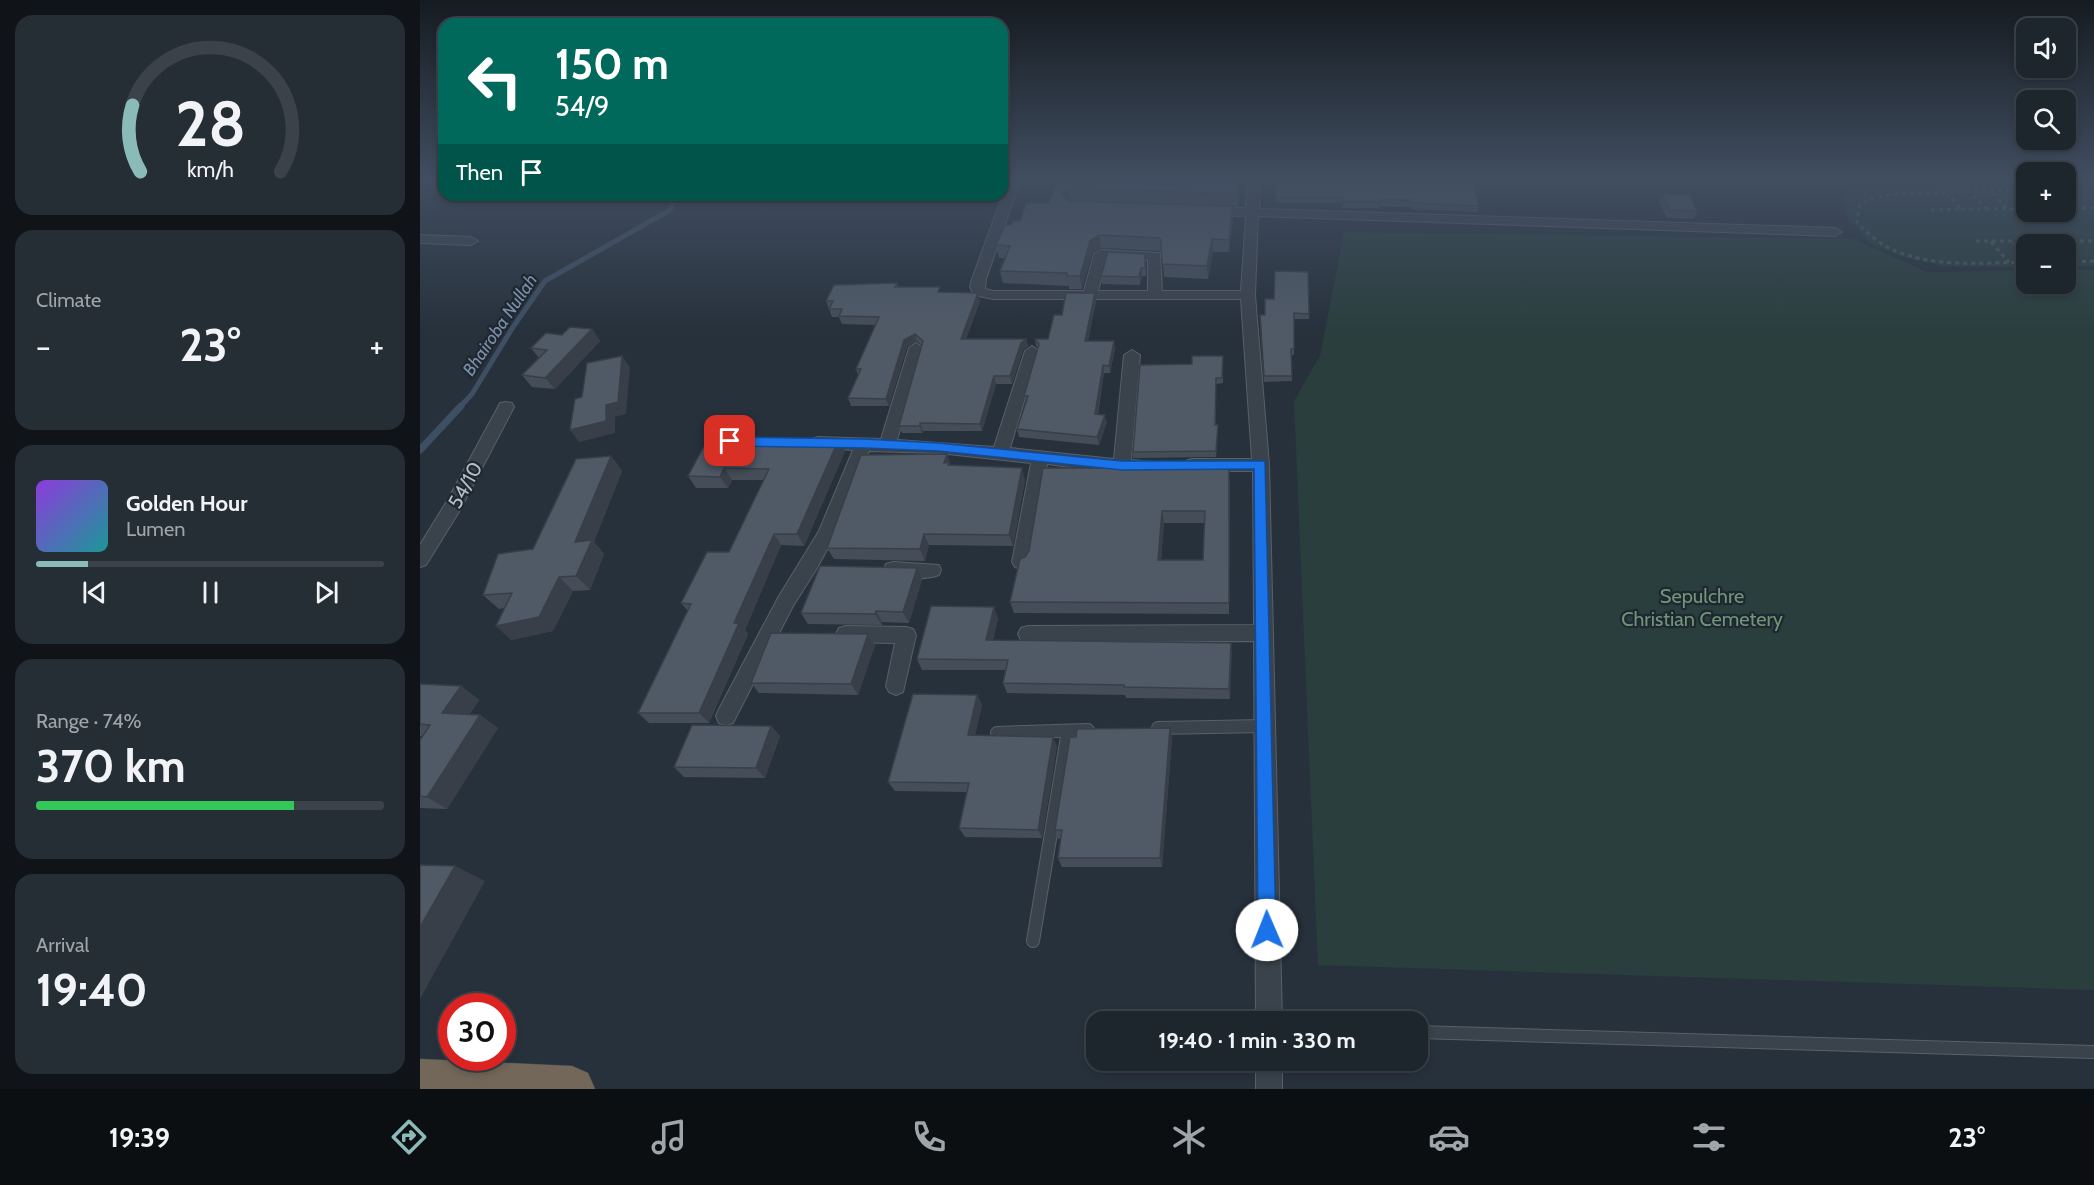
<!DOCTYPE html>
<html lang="en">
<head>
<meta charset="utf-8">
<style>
  :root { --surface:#1d252d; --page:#252d35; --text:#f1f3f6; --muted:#a0a5aa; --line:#3b4249; --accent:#8bbbb9 }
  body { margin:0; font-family:Cabin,sans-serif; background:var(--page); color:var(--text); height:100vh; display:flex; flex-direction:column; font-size:22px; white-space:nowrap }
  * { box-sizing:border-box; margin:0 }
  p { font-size:20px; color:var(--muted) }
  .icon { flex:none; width:33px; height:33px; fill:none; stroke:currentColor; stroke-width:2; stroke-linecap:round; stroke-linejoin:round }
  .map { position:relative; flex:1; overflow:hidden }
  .sheet { display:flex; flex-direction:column; gap:15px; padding:15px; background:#101419; width:420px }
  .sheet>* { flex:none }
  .banner { position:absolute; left:18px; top:18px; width:570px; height:183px; border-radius:18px; box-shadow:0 3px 9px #0003,0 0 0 2px var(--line); background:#00695c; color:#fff; overflow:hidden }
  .tools { position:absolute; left:1596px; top:18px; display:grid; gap:12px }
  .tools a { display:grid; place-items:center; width:60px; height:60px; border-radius:12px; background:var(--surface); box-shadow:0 3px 9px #0003,0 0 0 2px var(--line); font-size:30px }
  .speed { position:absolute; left:18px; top:993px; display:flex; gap:12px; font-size:30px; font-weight:700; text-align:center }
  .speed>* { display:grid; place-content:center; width:78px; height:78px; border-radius:50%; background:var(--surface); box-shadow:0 3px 9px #0003,0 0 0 2px var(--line); line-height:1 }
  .speed .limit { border:9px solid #d22; background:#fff; color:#111 }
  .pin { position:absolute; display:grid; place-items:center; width:51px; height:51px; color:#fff; margin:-26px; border-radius:12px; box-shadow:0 3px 9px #0006 }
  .me { position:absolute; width:66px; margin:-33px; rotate:359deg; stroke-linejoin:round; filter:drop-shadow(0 0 4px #0008) }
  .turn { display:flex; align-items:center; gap:21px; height:126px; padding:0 18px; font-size:27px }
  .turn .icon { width:78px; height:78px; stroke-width:2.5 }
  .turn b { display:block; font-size:42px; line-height:51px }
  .then { display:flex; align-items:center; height:57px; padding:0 18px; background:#0003; gap:12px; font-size:22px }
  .big { font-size:45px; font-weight:700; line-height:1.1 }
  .sheet .card { flex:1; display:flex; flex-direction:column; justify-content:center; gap:9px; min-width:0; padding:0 21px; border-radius:18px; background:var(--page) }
  .sheet .dial { align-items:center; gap:0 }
  .dial svg { height:156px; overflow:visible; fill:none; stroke:var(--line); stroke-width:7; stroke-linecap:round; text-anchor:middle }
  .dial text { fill:var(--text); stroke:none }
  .song { display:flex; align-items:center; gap:18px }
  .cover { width:72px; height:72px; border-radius:9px; background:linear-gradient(135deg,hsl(270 70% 55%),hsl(180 70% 35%)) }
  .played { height:6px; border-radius:3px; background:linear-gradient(90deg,var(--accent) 15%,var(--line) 15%) }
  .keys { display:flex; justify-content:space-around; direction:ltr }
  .heat { display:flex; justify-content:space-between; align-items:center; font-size:33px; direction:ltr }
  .charge { height:9px; border-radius:4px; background:linear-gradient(90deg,#34c759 74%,var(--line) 0) }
  .trip { position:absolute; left:666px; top:1011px; width:342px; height:60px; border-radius:18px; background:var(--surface); box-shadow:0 3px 9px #0003,0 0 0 2px var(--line); font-weight:700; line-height:60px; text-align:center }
  .tab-bar { display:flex; height:96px; justify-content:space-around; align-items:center; background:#0c0f12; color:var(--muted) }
  .tab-bar .icon { width:42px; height:42px }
  .tab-bar .active { color:var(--accent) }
  .tab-bar b { font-size:27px; color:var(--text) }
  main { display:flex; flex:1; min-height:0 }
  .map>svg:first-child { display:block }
  .green { fill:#2a3e3e }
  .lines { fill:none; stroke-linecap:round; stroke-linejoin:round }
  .stream-far1 { stroke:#3e4f63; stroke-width:5 }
  .stream { stroke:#3e4f63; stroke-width:7 }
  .lane-casing { stroke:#58606a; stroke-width:14 }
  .street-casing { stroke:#58606a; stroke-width:2 }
  .highway-casing { stroke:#454d57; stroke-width:1 }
  .path { stroke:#495a5c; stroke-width:3; stroke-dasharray:4 4; stroke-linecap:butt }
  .lane { stroke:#3a424c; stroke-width:12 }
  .street { fill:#3a424c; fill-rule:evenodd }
  .highway { fill:#726758; fill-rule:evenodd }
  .wall { fill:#454d59; fill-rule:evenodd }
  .shaded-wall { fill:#383f48 }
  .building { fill:#505a67; stroke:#383f48; stroke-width:1.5; fill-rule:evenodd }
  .route { fill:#1a73e8; stroke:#114b97; stroke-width:1.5 }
  .labels { text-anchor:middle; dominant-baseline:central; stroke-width:4.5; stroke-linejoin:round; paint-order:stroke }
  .far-water-label { font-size:18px; font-style:italic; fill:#7a8fa8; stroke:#1f2731 }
  .street-label { font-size:20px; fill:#b6bec7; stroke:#1f2731 }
  .park-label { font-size:20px; fill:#709677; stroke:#1f2731 }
</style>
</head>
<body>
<main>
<section class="sheet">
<div class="card dial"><svg viewBox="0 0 100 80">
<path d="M14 69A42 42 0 1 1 86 69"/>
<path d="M14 69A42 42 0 0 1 10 35" stroke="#8bbbb9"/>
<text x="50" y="56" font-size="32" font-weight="700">28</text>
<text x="50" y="72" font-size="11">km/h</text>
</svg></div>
<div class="card"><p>Climate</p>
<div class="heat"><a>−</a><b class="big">23°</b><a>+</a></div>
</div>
<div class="card">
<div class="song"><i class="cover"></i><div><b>Golden Hour</b><p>Lumen</p></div></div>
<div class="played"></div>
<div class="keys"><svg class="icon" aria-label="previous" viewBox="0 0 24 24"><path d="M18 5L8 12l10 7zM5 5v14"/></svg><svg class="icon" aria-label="pause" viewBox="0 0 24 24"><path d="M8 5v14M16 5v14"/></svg><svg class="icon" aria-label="next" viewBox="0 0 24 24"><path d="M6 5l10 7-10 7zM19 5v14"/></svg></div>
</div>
<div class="card"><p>Range · 74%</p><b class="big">370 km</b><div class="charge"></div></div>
<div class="card"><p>Arrival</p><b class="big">19:40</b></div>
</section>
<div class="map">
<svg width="1674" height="1089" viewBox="0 0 1674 1089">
  <rect width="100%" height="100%" fill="#27313c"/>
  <!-- green -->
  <g class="green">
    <polygon points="1481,178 1606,178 1606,212 1646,212 1646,178 1674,178 1674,266 1646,267 1646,244 1606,244 1606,267 1600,267 1522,266 1480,256 1450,243 1426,215 1422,196 1439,180"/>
    <polygon points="924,232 1433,239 1507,272 1606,271 1606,284 1646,284 1646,270 1674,270 1674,990 898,965 874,401 900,356"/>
  </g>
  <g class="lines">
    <!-- stream-far1 -->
    <polyline class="stream-far1" points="39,408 52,394 93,327 125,281 250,210 257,195"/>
    <!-- stream -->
    <polyline class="stream" points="0,450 41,406"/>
    <defs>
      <g id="lane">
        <polyline points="738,728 845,726"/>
        <polyline points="577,733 668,730"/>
        <polyline points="613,941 648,731"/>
        <polyline points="998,1032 1674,1052"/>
      </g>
      <g id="street">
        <path d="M 589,178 L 601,178 L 566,279 L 565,289 L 573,291 L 664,291 L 674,254 L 681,250 L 740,253 L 742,291 L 821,291 L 826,216 L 790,215 L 784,211 L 790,207 L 826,208 L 828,178 L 840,178 L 839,209 L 1415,228 L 1422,232 L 1415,236 L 838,216 L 835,295 L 849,465 L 862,1022 L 836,1022 L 834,641 L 608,642 L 601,640 L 598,634 L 601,628 L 608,626 L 834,625 L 833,471 L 772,471 L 766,469 L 764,465 L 766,461 L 772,459 L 832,459 L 821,299 L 573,299 L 554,295 L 550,287 L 552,279 ZM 687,258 L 728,260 L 728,291 L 678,291 Z"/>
        <polygon points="942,178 1063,178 1064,179 1058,183 948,182"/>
        <polygon points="0,235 51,237 58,241 51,245 0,243"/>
        <path d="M 496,343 L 503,348 L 477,440 L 574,447 L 605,351 L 612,346 L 619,351 L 590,448 L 694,459 L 704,355 L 712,350 L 720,355 L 711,460 L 735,462 L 737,466 L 735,470 C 706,479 657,467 627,464 L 610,562 L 607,567 L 601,569 L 595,567 L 592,562 L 611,463 L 518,453 L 449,451 L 417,531 L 397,568 L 373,606 L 313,723 L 306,725 L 299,723 L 296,716 L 299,709 L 359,596 L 399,531 L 433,450 L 392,447 L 390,443 L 392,439 L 398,437 L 461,439 L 489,348 Z"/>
        <polygon points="86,402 92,403 94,407 40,510 6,565 0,567 0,545 27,501 78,407 80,403"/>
        <path d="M 473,562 L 519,565 L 521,570 L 519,575 C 505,580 480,579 466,574 L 464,569 L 466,564 Z"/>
        <polygon points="426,626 486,627 493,629 496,635 483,692 476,695 469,692 466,686 475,643 426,642 419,640 416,634 419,628"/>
        <rect x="836" y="1060" width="26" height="29"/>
      </g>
      <polygon id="highway" points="0,1059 152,1066 168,1073 175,1089 0,1089"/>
    </defs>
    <!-- lane casing -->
    <use href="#lane" class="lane-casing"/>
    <!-- street casing -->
    <use href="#street" class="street-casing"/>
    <!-- highway casing -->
    <use href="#highway" class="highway-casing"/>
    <!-- path -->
    <g class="path">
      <polyline points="1646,183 1674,178"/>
      <path d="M 1606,190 L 1473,194 L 1453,198 L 1440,204 L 1437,223 C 1447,232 1458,243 1471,249 C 1512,268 1562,263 1606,262"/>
      <polyline points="1573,193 1587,209"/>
      <polyline points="1646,208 1674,208"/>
      <polyline points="1541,209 1566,209 1552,194"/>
      <polyline points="1566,209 1606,209"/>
      <polyline points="1511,210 1541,209 1528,194"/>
      <polyline points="1556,241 1674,241"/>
      <polyline points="1571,242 1589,262"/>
      <polyline points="1594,242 1606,255"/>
      <polyline points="1646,262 1674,261"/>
    </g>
    <!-- lane -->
    <use href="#lane" class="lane"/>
    <!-- street -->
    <use href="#street" class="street"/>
    <!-- highway -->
    <use href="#highway" class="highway"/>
  </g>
  <!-- wall -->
  <g class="wall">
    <polygon points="638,178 821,178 821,185 818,206 651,201 813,206 813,219 809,252 793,252 788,279 744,277 742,252 740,251 681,248 672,253 662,289 649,289 649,286 583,283 580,271 585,258 579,258 576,245 591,225 600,221 629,203"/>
    <polygon points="856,178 1059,206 1057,212 992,209 992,207 959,206 959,208 922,208 922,203 855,203"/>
    <polygon points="1242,194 1277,211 1274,219 1247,218 1239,202"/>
    <polygon points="726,262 726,276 722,276 720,285 682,284 681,276"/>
    <polygon points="477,283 478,287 522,292 560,301 546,339 606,339 608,346 603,350 592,384 576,384 562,431 503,431 502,433 482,433 479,426 501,345 497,341 487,347 469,406 431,406 428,398 438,375 436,369 456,325 422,324 419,317 412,317 406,301"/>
    <polygon points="675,293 676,301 668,341 695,349 690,373 684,373 678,414 687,422 679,445 599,437 597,429 606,403 604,396 618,348 616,346 615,339 628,339 642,315"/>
    <polygon points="854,299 889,314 889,319 874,319 874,355 871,355 872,381 844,382 840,315 845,315"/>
    <polygon points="172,329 180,341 135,389 112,387 102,375 119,358 111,348 142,335"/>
    <polygon points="803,356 803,383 796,384 796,425 798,430 796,457 713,458 713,452"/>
    <polygon points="419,439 425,451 384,546 361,545 325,630 328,634 289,723 229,723 218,713 268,611 261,603 309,552 344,480 312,480 308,488 276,488 268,476"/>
    <polygon points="527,454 531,466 605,480 593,546 509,545 505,561 414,559 407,548"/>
    <polygon points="191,456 202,471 174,542 184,554 170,590 153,591 133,631 91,640 84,608 79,609 63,595 113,549"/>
    <path d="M 795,469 L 810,481 L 809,614 L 594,613 L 590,602 ZM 744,523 L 785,523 L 783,560 L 741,560 Z"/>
    <polygon points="502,579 489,623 462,622 462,625 388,624 381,613"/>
    <polygon points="578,618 573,640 811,643 810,699 706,698 705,695 587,693 583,683 585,670 502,670 497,659"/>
    <polygon points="448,634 455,645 438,695 339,693 331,683"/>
    <polygon points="0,684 41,686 59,700 49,715 60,715 78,728 27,809 0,808 0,740 2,736 0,736"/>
    <polygon points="557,695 562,705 555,735 637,746 622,838 545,837 539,828 547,792 475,791 468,782"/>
    <polygon points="351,726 360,736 345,778 264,777 254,767"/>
    <polygon points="750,728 752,738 742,867 642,867 638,858 641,839 638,839 635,830 656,737"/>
  </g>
  <!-- shaded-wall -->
  <g class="shaded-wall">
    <polygon points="820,178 821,185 818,206 818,194"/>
    <polygon points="649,188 651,201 643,206 641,194"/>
    <polygon points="813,206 813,219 809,252 809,240"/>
    <polygon points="679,235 681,248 672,253 662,289 660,276 670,241"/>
    <polygon points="792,239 793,252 788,279 787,266"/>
    <polygon points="721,268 722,276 720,285 719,277"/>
    <polygon points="558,293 560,301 543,346 541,339"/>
    <polygon points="675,293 676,301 666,349 665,341"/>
    <polygon points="172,329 180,341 135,389 125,378"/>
    <polygon points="495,334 497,341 487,347 469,406 466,399 484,340"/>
    <polygon points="606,339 608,346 603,350 592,384 590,376 601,343"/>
    <polygon points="694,341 695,349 690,373 689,366"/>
    <polygon points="202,356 210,368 206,414 195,417 195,433 159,442 150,430"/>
    <polygon points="683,365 684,373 676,421 675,414"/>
    <polygon points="574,376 576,384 562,431 560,424"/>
    <polygon points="685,415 687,422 679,445 677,437"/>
    <polygon points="500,423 503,431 502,433 500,426"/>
    <polygon points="419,439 425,451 384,546 377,534"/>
    <polygon points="527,454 531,466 531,467 524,463"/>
    <polygon points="191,456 202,471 174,542 184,554 170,590 156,576 155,542"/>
    <polygon points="304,468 312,480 308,488 300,477"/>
    <polygon points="602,468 605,480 593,546 589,535"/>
    <polygon points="742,511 744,523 740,571 738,560"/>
    <polygon points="354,534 361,545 325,630 328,634 289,723 279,713 314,623"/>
    <polygon points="504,534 509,545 505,561 500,549"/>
    <polygon points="497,568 502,579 489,623 483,612"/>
    <polygon points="139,577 153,591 133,631 91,640 76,626"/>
    <polygon points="574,607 578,618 570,651 566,640"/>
    <polygon points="456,611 462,622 462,625 455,614"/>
    <polygon points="448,634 455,645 438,695 431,684"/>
    <polygon points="811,643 812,654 810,699 809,689"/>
    <polygon points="41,686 59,700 41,727 22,713"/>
    <polygon points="557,695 562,705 553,745 548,735"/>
    <polygon points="60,715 78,728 27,809 7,797"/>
    <polygon points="351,726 360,736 345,778 336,768"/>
    <polygon points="750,728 752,738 742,867 740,858"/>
    <polygon points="633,737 637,746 622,838 618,830"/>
    <polygon points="35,866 65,881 0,999 0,927"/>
  </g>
  <!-- building -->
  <g class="building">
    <polygon points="638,178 820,178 818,194 649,188 641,194 649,201 813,206 809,240 792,239 787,266 742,264 741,240 739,238 679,235 670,241 660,276 647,276 647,273 580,271 590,246 576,245 585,225 591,225 593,221 600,221 606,203 629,203"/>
    <polygon points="856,178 1052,179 1059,206 993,203 993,200 959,200 959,202 923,202 922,197 856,197"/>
    <polygon points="1242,194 1269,194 1277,211 1250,210"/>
    <polygon points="688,252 725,254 725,268 721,268 719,277 681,276"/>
    <polygon points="855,271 888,272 889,314 874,313 874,349 871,349 872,376 844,376 840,315 845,315 845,299 854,299"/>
    <polygon points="477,283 475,287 520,287 518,292 558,293 541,339 606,339 601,343 590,376 574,376 560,424 500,423 500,426 479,426 503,341 495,334 484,340 466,399 428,398 441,369 436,369 459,317 419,316 422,309 409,309 413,301 406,301 414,285"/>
    <polygon points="646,293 675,293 665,341 694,341 689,366 683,365 675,414 685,415 677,437 597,429 608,396 604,396 619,344 615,339 628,339 634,315 642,315"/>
    <polygon points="150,327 172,329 125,378 102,375 127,350 111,348 126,333 142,335"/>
    <polygon points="202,356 198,402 186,405 186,421 150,430 155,399 162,397 167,363"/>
    <polygon points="772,356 803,356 802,378 796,378 795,425 798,425 796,451 713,452 720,365 772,364"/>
    <polygon points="289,437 419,439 377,534 354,534 314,623 319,623 279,713 218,713 271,604 261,603 287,552 309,552 349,469 304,468 300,477 268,476"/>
    <polygon points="527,454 524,463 529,462 528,465 602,468 589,535 504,534 500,549 407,548 441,455"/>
    <polygon points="191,456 155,542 172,540 156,576 139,577 119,617 76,626 92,593 63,595 78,554 113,549 156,459"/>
    <path d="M 706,462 L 794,462 L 794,469 L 809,469 L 809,603 L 590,602 L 600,559 L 605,557 L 609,551 L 623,468 L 705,468 ZM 742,511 L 785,511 L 783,560 L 738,560 Z"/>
    <polygon points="400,566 497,568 483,612 456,611 455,614 381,613"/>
    <polygon points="511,606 574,607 566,640 811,643 809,689 704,687 704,685 583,683 588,660 497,659"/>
    <polygon points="351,633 448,634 431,684 331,683"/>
    <polygon points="0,684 41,686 22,713 60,715 7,797 0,796 0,740 10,725 0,724"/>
    <polygon points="493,694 557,695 548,735 633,737 618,830 539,828 549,783 468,782"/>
    <polygon points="272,725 351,726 336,768 254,767"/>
    <polygon points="750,728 740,858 638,858 642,830 635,830 650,737 656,737 657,729"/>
    <polygon points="0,865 35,866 0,927"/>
  </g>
  <!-- sky -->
  <linearGradient id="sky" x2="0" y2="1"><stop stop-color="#151b21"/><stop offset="0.54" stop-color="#414e61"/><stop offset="1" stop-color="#414e61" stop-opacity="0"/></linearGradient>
  <rect width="1674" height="330" fill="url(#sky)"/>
  <!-- route -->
  <polygon class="route" points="310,437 444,439 518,443 702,461 845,461 856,930 854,937 847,940 841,937 838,930 834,469 702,470 518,451 444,448 310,446 304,441"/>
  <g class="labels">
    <!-- far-water labels -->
    <g class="far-water-label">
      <text transform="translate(80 325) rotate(-56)">Bhairoba Nullah</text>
    </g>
    <!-- street labels -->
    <g class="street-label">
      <text transform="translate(45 485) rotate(-61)">54/10</text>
    </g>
    <!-- park labels -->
    <g class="park-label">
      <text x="1282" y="596">Sepulchre<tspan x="1282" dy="23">Christian Cemetery</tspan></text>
    </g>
  </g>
</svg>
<div class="tools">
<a><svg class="icon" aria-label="sound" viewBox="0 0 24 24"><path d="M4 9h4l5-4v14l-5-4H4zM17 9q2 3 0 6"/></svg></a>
<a><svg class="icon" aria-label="search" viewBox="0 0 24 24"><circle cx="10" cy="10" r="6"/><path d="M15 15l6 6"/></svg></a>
<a>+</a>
<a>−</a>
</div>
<div class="speed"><div class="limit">30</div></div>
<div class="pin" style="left:310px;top:441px;background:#d93025"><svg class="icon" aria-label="arrive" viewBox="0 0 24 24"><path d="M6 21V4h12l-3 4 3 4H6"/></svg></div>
<svg class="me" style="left:847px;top:930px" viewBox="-20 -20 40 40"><circle r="19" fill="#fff"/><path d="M0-13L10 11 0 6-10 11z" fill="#1a73e8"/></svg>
<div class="trip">19:40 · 1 min · 330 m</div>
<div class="banner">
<div class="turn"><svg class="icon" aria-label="left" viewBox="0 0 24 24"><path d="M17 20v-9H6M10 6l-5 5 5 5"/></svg><div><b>150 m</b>54/9</div></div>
<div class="then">Then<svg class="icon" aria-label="arrive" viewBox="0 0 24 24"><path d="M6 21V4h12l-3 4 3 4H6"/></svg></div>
</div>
</div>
</main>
<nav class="tab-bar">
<b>19:39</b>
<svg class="icon active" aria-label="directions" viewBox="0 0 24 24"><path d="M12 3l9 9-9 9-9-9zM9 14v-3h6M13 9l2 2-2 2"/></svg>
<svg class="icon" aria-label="music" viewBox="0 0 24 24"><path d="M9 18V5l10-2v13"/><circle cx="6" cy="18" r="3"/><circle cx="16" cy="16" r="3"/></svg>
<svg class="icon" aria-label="phone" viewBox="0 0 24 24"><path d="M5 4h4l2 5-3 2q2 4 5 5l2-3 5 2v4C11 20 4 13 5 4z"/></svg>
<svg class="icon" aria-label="climate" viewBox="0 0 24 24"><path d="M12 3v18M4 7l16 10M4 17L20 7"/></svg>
<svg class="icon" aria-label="car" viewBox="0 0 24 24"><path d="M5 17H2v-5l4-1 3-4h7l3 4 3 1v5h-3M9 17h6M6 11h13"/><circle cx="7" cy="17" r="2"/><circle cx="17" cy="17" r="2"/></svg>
<svg class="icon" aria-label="filters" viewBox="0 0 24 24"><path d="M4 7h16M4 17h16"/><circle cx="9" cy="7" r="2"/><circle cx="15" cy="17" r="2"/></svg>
<b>23°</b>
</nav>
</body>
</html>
